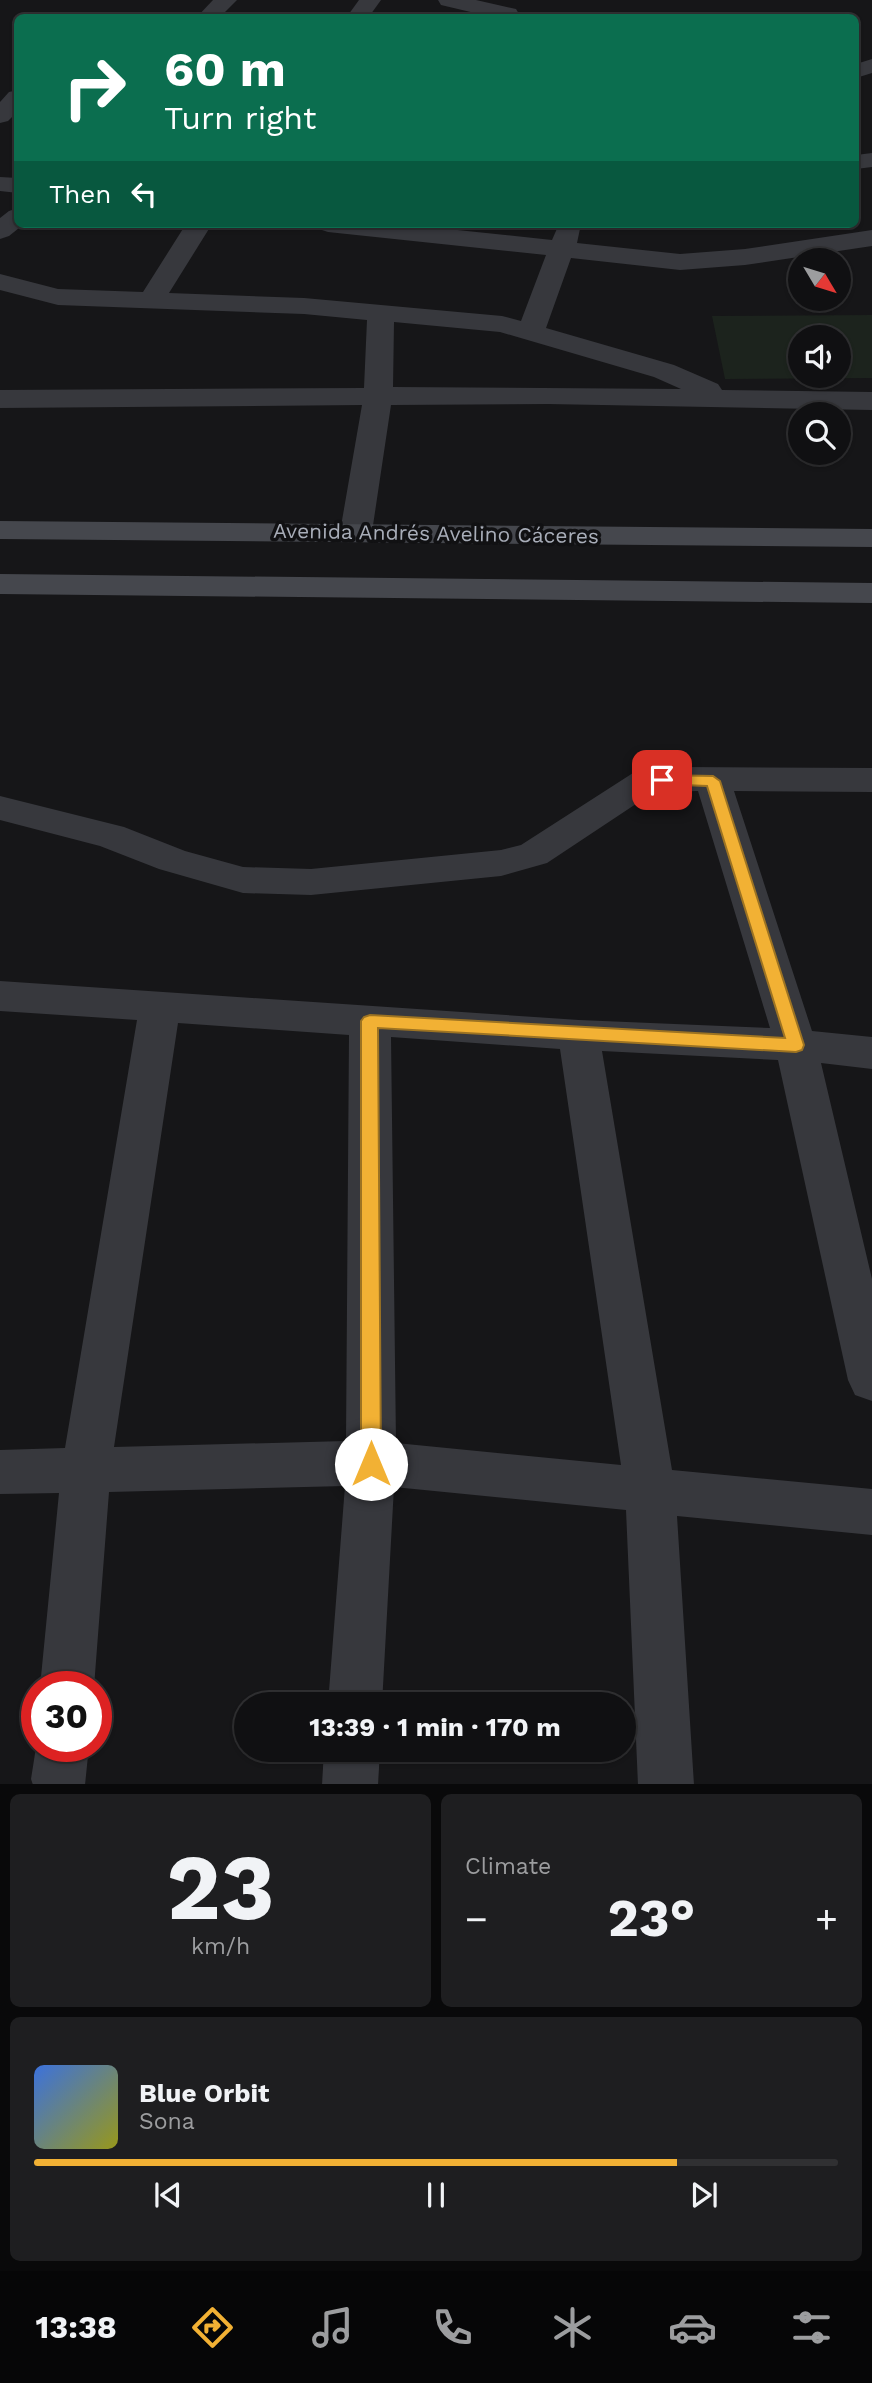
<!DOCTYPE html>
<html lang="en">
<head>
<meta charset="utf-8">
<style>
  :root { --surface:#101012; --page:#1e1e20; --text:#f1f3f6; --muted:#9c9d9f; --line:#303032; --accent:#f2b134 }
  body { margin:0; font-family:"Work Sans",sans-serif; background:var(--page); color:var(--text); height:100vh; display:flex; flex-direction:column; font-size:26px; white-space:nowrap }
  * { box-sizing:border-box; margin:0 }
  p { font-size:23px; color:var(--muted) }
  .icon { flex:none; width:38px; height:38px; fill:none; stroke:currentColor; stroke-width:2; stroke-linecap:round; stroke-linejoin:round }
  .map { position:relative; height:1784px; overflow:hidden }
  .drawer { display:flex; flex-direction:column; gap:10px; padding:10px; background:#09090a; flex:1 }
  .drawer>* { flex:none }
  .guide { position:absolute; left:14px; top:14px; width:845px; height:214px; border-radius:10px; box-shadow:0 2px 5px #0004,0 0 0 2px var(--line); background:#0b6e4f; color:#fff; overflow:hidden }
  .needle { width:46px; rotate:128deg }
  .fabs { position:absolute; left:788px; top:248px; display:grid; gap:14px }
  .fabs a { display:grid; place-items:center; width:63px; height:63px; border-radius:50%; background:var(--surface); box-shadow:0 2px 5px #0004,0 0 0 2px var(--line); font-size:35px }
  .speed { position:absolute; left:21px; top:1671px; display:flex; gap:14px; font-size:35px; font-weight:700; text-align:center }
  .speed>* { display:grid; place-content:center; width:91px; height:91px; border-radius:50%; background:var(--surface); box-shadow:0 2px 5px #0004,0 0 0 2px var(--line); line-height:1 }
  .speed .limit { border:10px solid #d22; background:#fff; color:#111 }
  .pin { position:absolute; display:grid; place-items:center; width:60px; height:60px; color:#fff; margin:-30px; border-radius:14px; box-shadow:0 4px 10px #0006 }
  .me { position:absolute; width:77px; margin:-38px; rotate:0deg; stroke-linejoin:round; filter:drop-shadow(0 0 5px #0008) }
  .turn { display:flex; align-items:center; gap:24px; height:147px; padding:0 35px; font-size:32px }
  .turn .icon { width:91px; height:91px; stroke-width:2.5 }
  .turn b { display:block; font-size:49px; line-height:60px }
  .then { display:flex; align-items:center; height:66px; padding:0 35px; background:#0003; gap:14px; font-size:26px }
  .big { font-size:52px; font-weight:700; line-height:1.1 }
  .drawer .widget { flex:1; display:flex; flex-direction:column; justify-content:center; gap:10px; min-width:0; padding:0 24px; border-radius:10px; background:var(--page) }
  .drawer .dial { align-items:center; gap:0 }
  .dial b { font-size:91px; line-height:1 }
  .song { display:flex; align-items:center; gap:21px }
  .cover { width:84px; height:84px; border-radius:10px; background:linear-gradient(135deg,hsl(220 70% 55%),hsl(60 70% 35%)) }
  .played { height:7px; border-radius:4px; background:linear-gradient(90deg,var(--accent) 80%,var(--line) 80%) }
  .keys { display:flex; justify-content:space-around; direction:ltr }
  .heat { display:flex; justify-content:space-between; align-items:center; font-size:38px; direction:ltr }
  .drawer .tiles { flex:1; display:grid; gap:10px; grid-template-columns:1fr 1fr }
  .widget:last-child { grid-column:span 2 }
  .trip { position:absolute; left:234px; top:1692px; width:402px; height:70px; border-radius:35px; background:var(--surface); box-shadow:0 2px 5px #0004,0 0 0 2px var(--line); font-weight:700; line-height:70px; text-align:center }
  .menu { display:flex; height:112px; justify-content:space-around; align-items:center; background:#060607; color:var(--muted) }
  .menu .icon { width:49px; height:49px }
  .menu .active { color:var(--accent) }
  .menu b { font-size:32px; color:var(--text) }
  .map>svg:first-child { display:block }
  .green { fill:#1c231d; fill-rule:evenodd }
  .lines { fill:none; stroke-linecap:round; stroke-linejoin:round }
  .street { fill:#37383d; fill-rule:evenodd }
  .secondary { fill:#45474d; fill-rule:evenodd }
  .route { fill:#f2b134; stroke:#9d7322; stroke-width:2 }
  .labels { text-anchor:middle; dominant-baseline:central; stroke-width:7; stroke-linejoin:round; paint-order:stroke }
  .street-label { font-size:21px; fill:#a8adb8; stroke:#111113 }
</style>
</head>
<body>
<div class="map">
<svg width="872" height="1785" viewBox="0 0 872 1785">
  <rect width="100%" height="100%" fill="#161618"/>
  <!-- green -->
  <path class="green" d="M 872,315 L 872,378 L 725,379 L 712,316 ZM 800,338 L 838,338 L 838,376 L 800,376 Z"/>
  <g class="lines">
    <!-- street -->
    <g class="street">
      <polygon points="213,0 237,0 219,18 196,18"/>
      <polygon points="359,0 381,0 368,18 346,18"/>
      <polygon points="438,0 476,0 516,9 519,14 516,18 496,18 441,5"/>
      <polygon points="872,59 872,73 856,78 856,64"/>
      <polygon points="18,90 18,111 8,121 0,123 0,102 9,92"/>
      <polygon points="872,153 872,167 856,169 856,155"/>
      <polygon points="0,177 18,178 18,193 0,191"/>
      <polygon points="18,208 18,224 24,224 9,236 0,239 0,218 9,211"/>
      <path d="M 186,224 L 212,224 L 169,293 L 304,298 L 502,316 L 521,321 L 546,255 L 328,232 L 319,229 L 315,224 L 400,224 L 552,240 L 559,224 L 581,224 L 577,243 L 680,254 L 745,249 L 872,230 L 872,246 L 745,265 L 680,270 L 571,258 L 546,328 L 674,365 L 718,384 L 722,390 L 872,392 L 872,410 L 548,404 L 391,405 L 372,532 L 367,539 L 356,541 L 345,539 L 340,532 L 362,405 L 0,408 L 0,390 L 364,388 L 367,320 L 304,314 L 58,305 L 0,290 L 0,274 L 58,289 L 143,292 ZM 394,322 L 500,332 L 654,377 L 681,389 L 393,387 Z"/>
      <path d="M 679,767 L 872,768 L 872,792 L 734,791 L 812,1031 L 872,1037 L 872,1069 L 821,1063 L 872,1279 L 872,1401 L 855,1395 L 848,1380 L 778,1060 L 602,1051 L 672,1470 L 872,1489 L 872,1535 L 677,1516 L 694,1785 L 638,1785 L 626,1510 L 394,1487 L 382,1704 L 328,1704 L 345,1486 L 109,1492 L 94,1687 L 40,1687 L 59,1493 L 0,1494 L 0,1450 L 65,1448 L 137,1020 L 0,1011 L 0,981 L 579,1020 L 770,1028 L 698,791 L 654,792 L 547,863 L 501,876 L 311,895 L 243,893 L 159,869 L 100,846 L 0,820 L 0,796 L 124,827 L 185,851 L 243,867 L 311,869 L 501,850 L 521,845 L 633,773 ZM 178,1023 L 349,1035 L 346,1441 L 114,1447 ZM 391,1037 L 560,1049 L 621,1465 L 396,1443 Z"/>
      <polygon points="37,1741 37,1746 89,1746 85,1785 33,1785 31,1779"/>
      <polygon points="324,1750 380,1750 378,1785 322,1785"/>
    </g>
    <!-- secondary -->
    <g class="secondary">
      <polygon points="0,521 872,529 872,547 0,539"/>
      <polygon points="0,574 872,583 872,603 0,594"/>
    </g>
  </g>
  <!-- route -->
  <polygon class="route" points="662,775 713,776 720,781 804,1045 802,1050 796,1052 378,1028 381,1464 378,1470 371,1473 364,1470 361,1464 361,1021 364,1017 370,1015 785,1038 707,786 657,784 655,780 657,777"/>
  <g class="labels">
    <!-- street labels -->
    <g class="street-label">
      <text transform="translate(436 533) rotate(1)">Avenida Andrés Avelino Cáceres</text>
    </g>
  </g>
</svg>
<div class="fabs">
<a><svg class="needle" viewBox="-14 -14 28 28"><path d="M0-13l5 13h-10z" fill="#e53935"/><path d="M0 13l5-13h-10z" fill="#9c9d9f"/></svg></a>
<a><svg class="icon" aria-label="sound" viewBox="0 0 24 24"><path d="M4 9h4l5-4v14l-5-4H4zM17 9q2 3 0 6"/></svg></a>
<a><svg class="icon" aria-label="search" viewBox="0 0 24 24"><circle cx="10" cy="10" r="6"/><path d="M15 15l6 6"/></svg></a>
</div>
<div class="speed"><div class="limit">30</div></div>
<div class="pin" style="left:662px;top:780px;background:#d93025"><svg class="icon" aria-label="arrive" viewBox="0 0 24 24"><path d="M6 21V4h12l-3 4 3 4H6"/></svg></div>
<svg class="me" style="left:371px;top:1464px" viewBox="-20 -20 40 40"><circle r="19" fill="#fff"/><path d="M0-13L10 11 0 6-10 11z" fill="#f2b134"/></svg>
<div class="trip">13:39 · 1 min · 170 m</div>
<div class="guide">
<div class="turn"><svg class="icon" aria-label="right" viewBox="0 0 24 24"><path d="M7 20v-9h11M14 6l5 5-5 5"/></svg><div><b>60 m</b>Turn right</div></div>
<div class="then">Then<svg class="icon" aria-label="left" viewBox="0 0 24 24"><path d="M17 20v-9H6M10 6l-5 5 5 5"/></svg></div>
</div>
</div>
<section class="drawer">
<div class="tiles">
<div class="widget dial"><b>23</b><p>km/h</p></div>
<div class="widget"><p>Climate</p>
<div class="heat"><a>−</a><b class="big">23°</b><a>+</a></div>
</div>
<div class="widget">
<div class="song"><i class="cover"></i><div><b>Blue Orbit</b><p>Sona</p></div></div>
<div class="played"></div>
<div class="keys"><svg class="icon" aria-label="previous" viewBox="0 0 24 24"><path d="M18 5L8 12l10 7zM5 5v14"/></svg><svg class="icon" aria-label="pause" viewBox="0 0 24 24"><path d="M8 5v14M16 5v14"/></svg><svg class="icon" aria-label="next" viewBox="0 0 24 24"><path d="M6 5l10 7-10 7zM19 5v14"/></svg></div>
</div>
</div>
</section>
<nav class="menu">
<b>13:38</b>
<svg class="icon active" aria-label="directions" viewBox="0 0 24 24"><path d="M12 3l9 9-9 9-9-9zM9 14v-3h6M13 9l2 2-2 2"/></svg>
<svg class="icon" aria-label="music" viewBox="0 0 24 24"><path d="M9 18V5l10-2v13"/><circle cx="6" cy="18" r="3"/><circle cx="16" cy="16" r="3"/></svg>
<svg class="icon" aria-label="phone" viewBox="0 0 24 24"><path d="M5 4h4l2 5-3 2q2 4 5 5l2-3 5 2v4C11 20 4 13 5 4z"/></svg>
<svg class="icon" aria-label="climate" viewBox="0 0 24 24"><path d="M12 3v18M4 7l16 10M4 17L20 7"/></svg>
<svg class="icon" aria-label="car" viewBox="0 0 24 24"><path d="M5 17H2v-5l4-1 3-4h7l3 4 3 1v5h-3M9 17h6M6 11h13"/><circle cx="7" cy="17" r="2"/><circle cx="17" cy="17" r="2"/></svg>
<svg class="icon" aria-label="filters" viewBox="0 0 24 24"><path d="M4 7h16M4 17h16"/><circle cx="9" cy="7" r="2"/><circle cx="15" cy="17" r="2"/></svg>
</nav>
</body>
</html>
